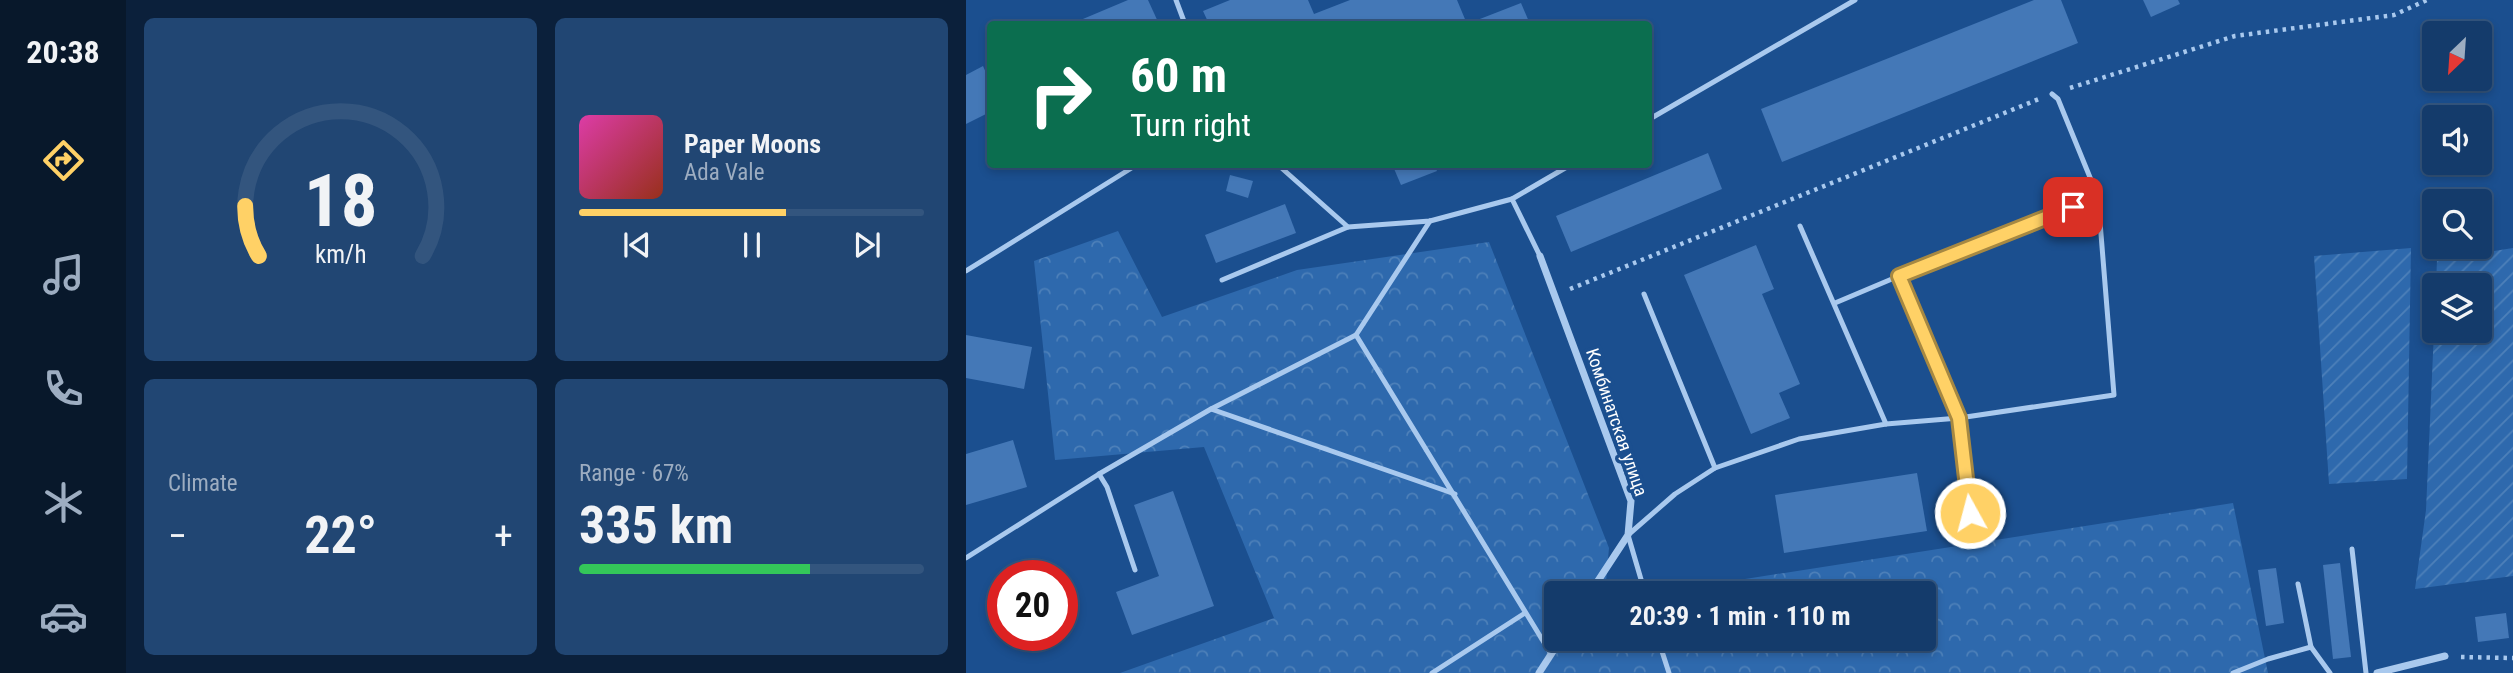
<!DOCTYPE html>
<html lang="en">
<head>
<meta charset="utf-8">
<style>
  :root { --surface:#143b6b; --page:#214673; --text:#f1f3f6; --muted:#9dadc1; --line:#33557e; --accent:#ffd166 }
  body { margin:0; font-family:"Roboto Condensed",sans-serif; background:var(--page); color:var(--text); height:100vh; display:flex; flex-direction:column; font-size:26px; white-space:nowrap }
  * { box-sizing:border-box; margin:0 }
  p { font-size:23px; color:var(--muted) }
  .icon { flex:none; width:38px; height:38px; fill:none; stroke:currentColor; stroke-width:2; stroke-linecap:round; stroke-linejoin:round }
  .map { position:relative; flex:1; overflow:hidden }
  .panel { display:flex; flex-direction:column; gap:18px; padding:18px; background:#0b203b; width:840px }
  .panel>* { flex:none }
  .guide { position:absolute; left:21px; top:21px; width:665px; height:147px; border-radius:7px; box-shadow:0 4px 10px #0003,0 0 0 2px var(--line); background:#0b6e4f; color:#fff; overflow:hidden }
  .needle { width:46px; rotate:205deg }
  .tools { position:absolute; left:1456px; top:21px; display:grid; gap:14px }
  .tools a { display:grid; place-items:center; width:70px; height:70px; border-radius:7px; background:var(--surface); box-shadow:0 4px 10px #0003,0 0 0 2px var(--line); font-size:35px }
  .speed { position:absolute; left:21px; top:560px; display:flex; gap:14px; font-size:35px; font-weight:700; text-align:center }
  .speed>* { display:grid; place-content:center; width:91px; height:91px; border-radius:50%; background:var(--surface); box-shadow:0 4px 10px #0003,0 0 0 2px var(--line); line-height:1 }
  .speed .limit { border:10px solid #d22; background:#fff; color:#111 }
  .pin { position:absolute; display:grid; place-items:center; width:60px; height:60px; color:#fff; margin:-30px; border-radius:14px; box-shadow:0 4px 10px #0006 }
  .me { position:absolute; width:77px; margin:-38px; rotate:353deg; stroke-linejoin:round; filter:drop-shadow(0 0 5px #0008) }
  .turn { display:flex; align-items:center; gap:24px; height:147px; padding:0 28px; font-size:32px }
  .turn .icon { width:91px; height:91px; stroke-width:2.5 }
  .turn b { display:block; font-size:49px; line-height:60px }
  .big { font-size:52px; font-weight:700; line-height:1.1 }
  .panel .tile { flex:1; display:flex; flex-direction:column; justify-content:center; gap:10px; min-width:0; padding:0 24px; border-radius:10px; background:var(--page) }
  .panel .dial { align-items:center; gap:0 }
  .dial svg { height:182px; overflow:visible; fill:none; stroke:var(--line); stroke-width:7; stroke-linecap:round; text-anchor:middle }
  .dial text { fill:var(--text); stroke:none }
  .song { display:flex; align-items:center; gap:21px }
  .cover { width:84px; height:84px; border-radius:10px; background:linear-gradient(135deg,hsl(320 70% 55%),hsl(10 70% 35%)) }
  .played { height:7px; border-radius:4px; background:linear-gradient(90deg,var(--accent) 60%,var(--line) 60%) }
  .keys { display:flex; justify-content:space-around; direction:ltr }
  .heat { display:flex; justify-content:space-between; align-items:center; font-size:38px; direction:ltr }
  .charge { height:10px; border-radius:5px; background:linear-gradient(90deg,#34c759 67%,var(--line) 0) }
  .panel .tiles { flex:1; display:grid; gap:18px; grid-template-columns:repeat(2,1fr) }
  .trip { position:absolute; left:578px; top:581px; width:392px; height:70px; border-radius:7px; background:var(--surface); box-shadow:0 4px 10px #0003,0 0 0 2px var(--line); font-weight:700; line-height:70px; text-align:center }
  main { display:flex; flex:1; min-height:0 }
  .tabs { display:flex; flex-direction:column; width:126px; justify-content:space-around; align-items:center; background:#08182b; color:var(--muted) }
  .tabs .icon { width:49px; height:49px }
  .tabs .active { color:var(--accent) }
  .tabs b { font-size:32px; color:var(--text) }
  .map>svg:first-child { display:block }
  .forest { fill:url(#forest-crowns) }
  .garden { fill:url(#garden-furrows) }
  .building { fill:#4478b7 }
  .lines { fill:none; stroke-linecap:round; stroke-linejoin:round }
  .path { stroke:#a9c9ee; stroke-width:4.5; stroke-dasharray:3.5 5; stroke-linecap:butt }
  .service { stroke:#a9c9ee; stroke-width:5 }
  .minor { stroke:#a9c9ee; stroke-width:7 }
  .route-casing { stroke:#a68842; stroke-width:18 }
  .route { stroke:#ffd166; stroke-width:12 }
  .labels { text-anchor:middle; dominant-baseline:central; stroke-width:7; stroke-linejoin:round; paint-order:stroke }
  .street-label { font-size:18px; fill:#fff; stroke:#1b4f8f }
</style>
</head>
<body>
<main>
<nav class="tabs">
<b>20:38</b>
<svg class="icon active" aria-label="directions" viewBox="0 0 24 24"><path d="M12 3l9 9-9 9-9-9zM9 14v-3h6M13 9l2 2-2 2"/></svg>
<svg class="icon" aria-label="music" viewBox="0 0 24 24"><path d="M9 18V5l10-2v13"/><circle cx="6" cy="18" r="3"/><circle cx="16" cy="16" r="3"/></svg>
<svg class="icon" aria-label="phone" viewBox="0 0 24 24"><path d="M5 4h4l2 5-3 2q2 4 5 5l2-3 5 2v4C11 20 4 13 5 4z"/></svg>
<svg class="icon" aria-label="climate" viewBox="0 0 24 24"><path d="M12 3v18M4 7l16 10M4 17L20 7"/></svg>
<svg class="icon" aria-label="car" viewBox="0 0 24 24"><path d="M5 17H2v-5l4-1 3-4h7l3 4 3 1v5h-3M9 17h6M6 11h13"/><circle cx="7" cy="17" r="2"/><circle cx="17" cy="17" r="2"/></svg>
</nav>
<section class="panel">
<div class="tiles">
<div class="tile dial"><svg viewBox="0 0 100 80">
<path d="M14 69A42 42 0 1 1 86 69"/>
<path d="M14 69A42 42 0 0 1 8 47" stroke="#ffd166"/>
<text x="50" y="56" font-size="32" font-weight="700">18</text>
<text x="50" y="72" font-size="11">km/h</text>
</svg></div>
<div class="tile">
<div class="song"><i class="cover"></i><div><b>Paper Moons</b><p>Ada Vale</p></div></div>
<div class="played"></div>
<div class="keys"><svg class="icon" aria-label="previous" viewBox="0 0 24 24"><path d="M18 5L8 12l10 7zM5 5v14"/></svg><svg class="icon" aria-label="pause" viewBox="0 0 24 24"><path d="M8 5v14M16 5v14"/></svg><svg class="icon" aria-label="next" viewBox="0 0 24 24"><path d="M6 5l10 7-10 7zM19 5v14"/></svg></div>
</div>
<div class="tile"><p>Climate</p>
<div class="heat"><a>−</a><b class="big">22°</b><a>+</a></div>
</div>
<div class="tile"><p>Range · 67%</p><b class="big">335 km</b><div class="charge"></div></div>
</div>
</section>
<div class="map">
<svg width="1547" height="673" viewBox="0 0 1547 673">
  <defs>
    <pattern id="forest-crowns" width="20" height="18" patternUnits="userSpaceOnUse" patternTransform="scale(1.75)"><rect width="20" height="18" fill="#2e69ad"/><path d="M2 6a3 3 0 1 1 6 0M12 15a3 3 0 1 1 6 0" fill="none" stroke="#4d80b9"/></pattern>
    <pattern id="garden-furrows" width="10" height="10" patternUnits="userSpaceOnUse" patternTransform="scale(1.75)"><rect width="10" height="10" fill="#2e69ad"/><path d="M-1 1l2-2M0 10L10 0M9 11l2-2" fill="none" stroke="#4d80b9"/></pattern>
  </defs>
  <rect width="100%" height="100%" fill="#1b4f8f"/>
  <!-- forest -->
  <polygon class="forest" points="152,231 196,317 331,270 523,242 643,548 639,593 590,593 590,639 636,639 636,642 641,639 957,639 957,593 726,593 741,585 1267,503 1302,673 154,673 308,618 238,447 89,460 68,261"/>
  <!-- garden -->
  <g class="garden">
    <polygon points="1445,248 1441,479 1363,484 1348,256"/>
    <polygon points="1547,248 1547,576 1449,589 1460,510 1468,331 1514,331 1514,285 1470,285 1471,260"/>
  </g>
  <!-- building -->
  <g class="building">
    <polygon points="162,0 182,0 193,24 105,24"/>
    <polygon points="264,0 342,0 348,14 384,0 491,0 501,24 555,3 564,24 243,24 237,11"/>
    <polygon points="1068,0 1095,0 1112,43 816,162 795,109"/>
    <polygon points="1177,0 1212,0 1214,4 1185,17"/>
    <polygon points="17,66 24,82 24,112 0,124 0,75"/>
    <polygon points="742,153 756,189 605,252 590,216"/>
    <polygon points="426,164 468,164 471,171 435,185"/>
    <polygon points="264,175 287,181 282,198 260,191"/>
    <polygon points="319,204 330,233 250,263 239,235"/>
    <polygon points="790,245 808,289 796,294 834,384 813,393 824,418 785,434 718,275"/>
    <polygon points="0,335 66,347 58,389 0,378"/>
    <polygon points="47,440 61,487 0,505 0,454"/>
    <polygon points="951,473 961,531 818,553 809,495"/>
    <polygon points="207,491 248,606 166,635 150,592 193,576 168,505"/>
    <polygon points="1374,563 1385,657 1367,659 1357,565"/>
    <polygon points="1310,568 1318,623 1300,626 1292,570"/>
    <polygon points="1540,613 1543,638 1512,642 1509,617"/>
  </g>
  <g class="lines">
    <!-- path -->
    <g class="path">
      <polyline points="1104,88 1269,36 1428,15 1461,0"/>
      <polyline points="604,289 1073,99"/>
      <polyline points="1495,657 1547,658"/>
    </g>
    <!-- service -->
    <g class="service">
      <polyline points="210,0 219,24"/>
      <polyline points="682,120 889,0"/>
      <polyline points="311,164 382,227 464,221 546,199"/>
      <polyline points="574,256 546,199 606,164"/>
      <polyline points="0,271 172,164"/>
      <polyline points="933,276 1132,197"/>
      <polyline points="256,280 382,227"/>
      <polyline points="678,294 749,468"/>
      <polyline points="869,303 933,276 993,418 1004,513"/>
      <polyline points="390,335 585,654"/>
      <polyline points="245,409 489,494"/>
      <polyline points="920,424 993,418 1148,395 1132,197 1092,99 1086,94"/>
      <polyline points="133,474 141,487 169,570"/>
      <polyline points="1386,549 1400,673"/>
      <polyline points="0,558 133,474 245,409 390,335 464,221"/>
      <polyline points="1332,584 1345,647"/>
      <polyline points="679,593 662,535 709,494 749,468 833,439 920,424 834,226"/>
      <polyline points="692,639 703,673"/>
      <polyline points="466,673 559,613"/>
      <polyline points="1267,673 1302,659 1345,647 1364,673"/>
    </g>
    <!-- minor -->
    <g class="minor">
      <polyline points="574,256 665,501 662,535 624,593"/>
      <polyline points="573,673 595,639"/>
      <polyline points="1411,673 1479,656"/>
    </g>
  </g>
  <g class="lines">
    <defs>
      <polyline id="route" points="1004,513 993,418 933,276 1107,207"/>
    </defs>
    <!-- route casing -->
    <use href="#route" class="route-casing"/>
    <!-- route -->
    <use href="#route" class="route"/>
  </g>
  <g class="labels">
    <!-- street labels -->
    <g class="street-label">
      <text transform="translate(651 422) rotate(71)">Комбинатская улица</text>
    </g>
  </g>
</svg>
<div class="tools">
<a><svg class="needle" viewBox="-14 -14 28 28"><path d="M0-13l5 13h-10z" fill="#e53935"/><path d="M0 13l5-13h-10z" fill="#9dadc1"/></svg></a>
<a><svg class="icon" aria-label="sound" viewBox="0 0 24 24"><path d="M4 9h4l5-4v14l-5-4H4zM17 9q2 3 0 6"/></svg></a>
<a><svg class="icon" aria-label="search" viewBox="0 0 24 24"><circle cx="10" cy="10" r="6"/><path d="M15 15l6 6"/></svg></a>
<a><svg class="icon" aria-label="layers" viewBox="0 0 24 24"><path d="M12 4l9 5-9 5-9-5zM3 14l9 5 9-5"/></svg></a>
</div>
<div class="speed"><div class="limit">20</div></div>
<div class="pin" style="left:1107px;top:207px;background:#d93025"><svg class="icon" aria-label="arrive" viewBox="0 0 24 24"><path d="M6 21V4h12l-3 4 3 4H6"/></svg></div>
<svg class="me" style="left:1004px;top:513px" viewBox="-20 -20 40 40"><circle r="17" fill="#ffd166" stroke="#fff" stroke-width="3"/><path d="M0-11L8 9 0 5-8 9z" fill="#fff"/></svg>
<div class="trip">20:39 · 1 min · 110 m</div>
<div class="guide">
<div class="turn"><svg class="icon" aria-label="right" viewBox="0 0 24 24"><path d="M7 20v-9h11M14 6l5 5-5 5"/></svg><div><b>60 m</b>Turn right</div></div>
</div>
</div>
</main>
</body>
</html>
